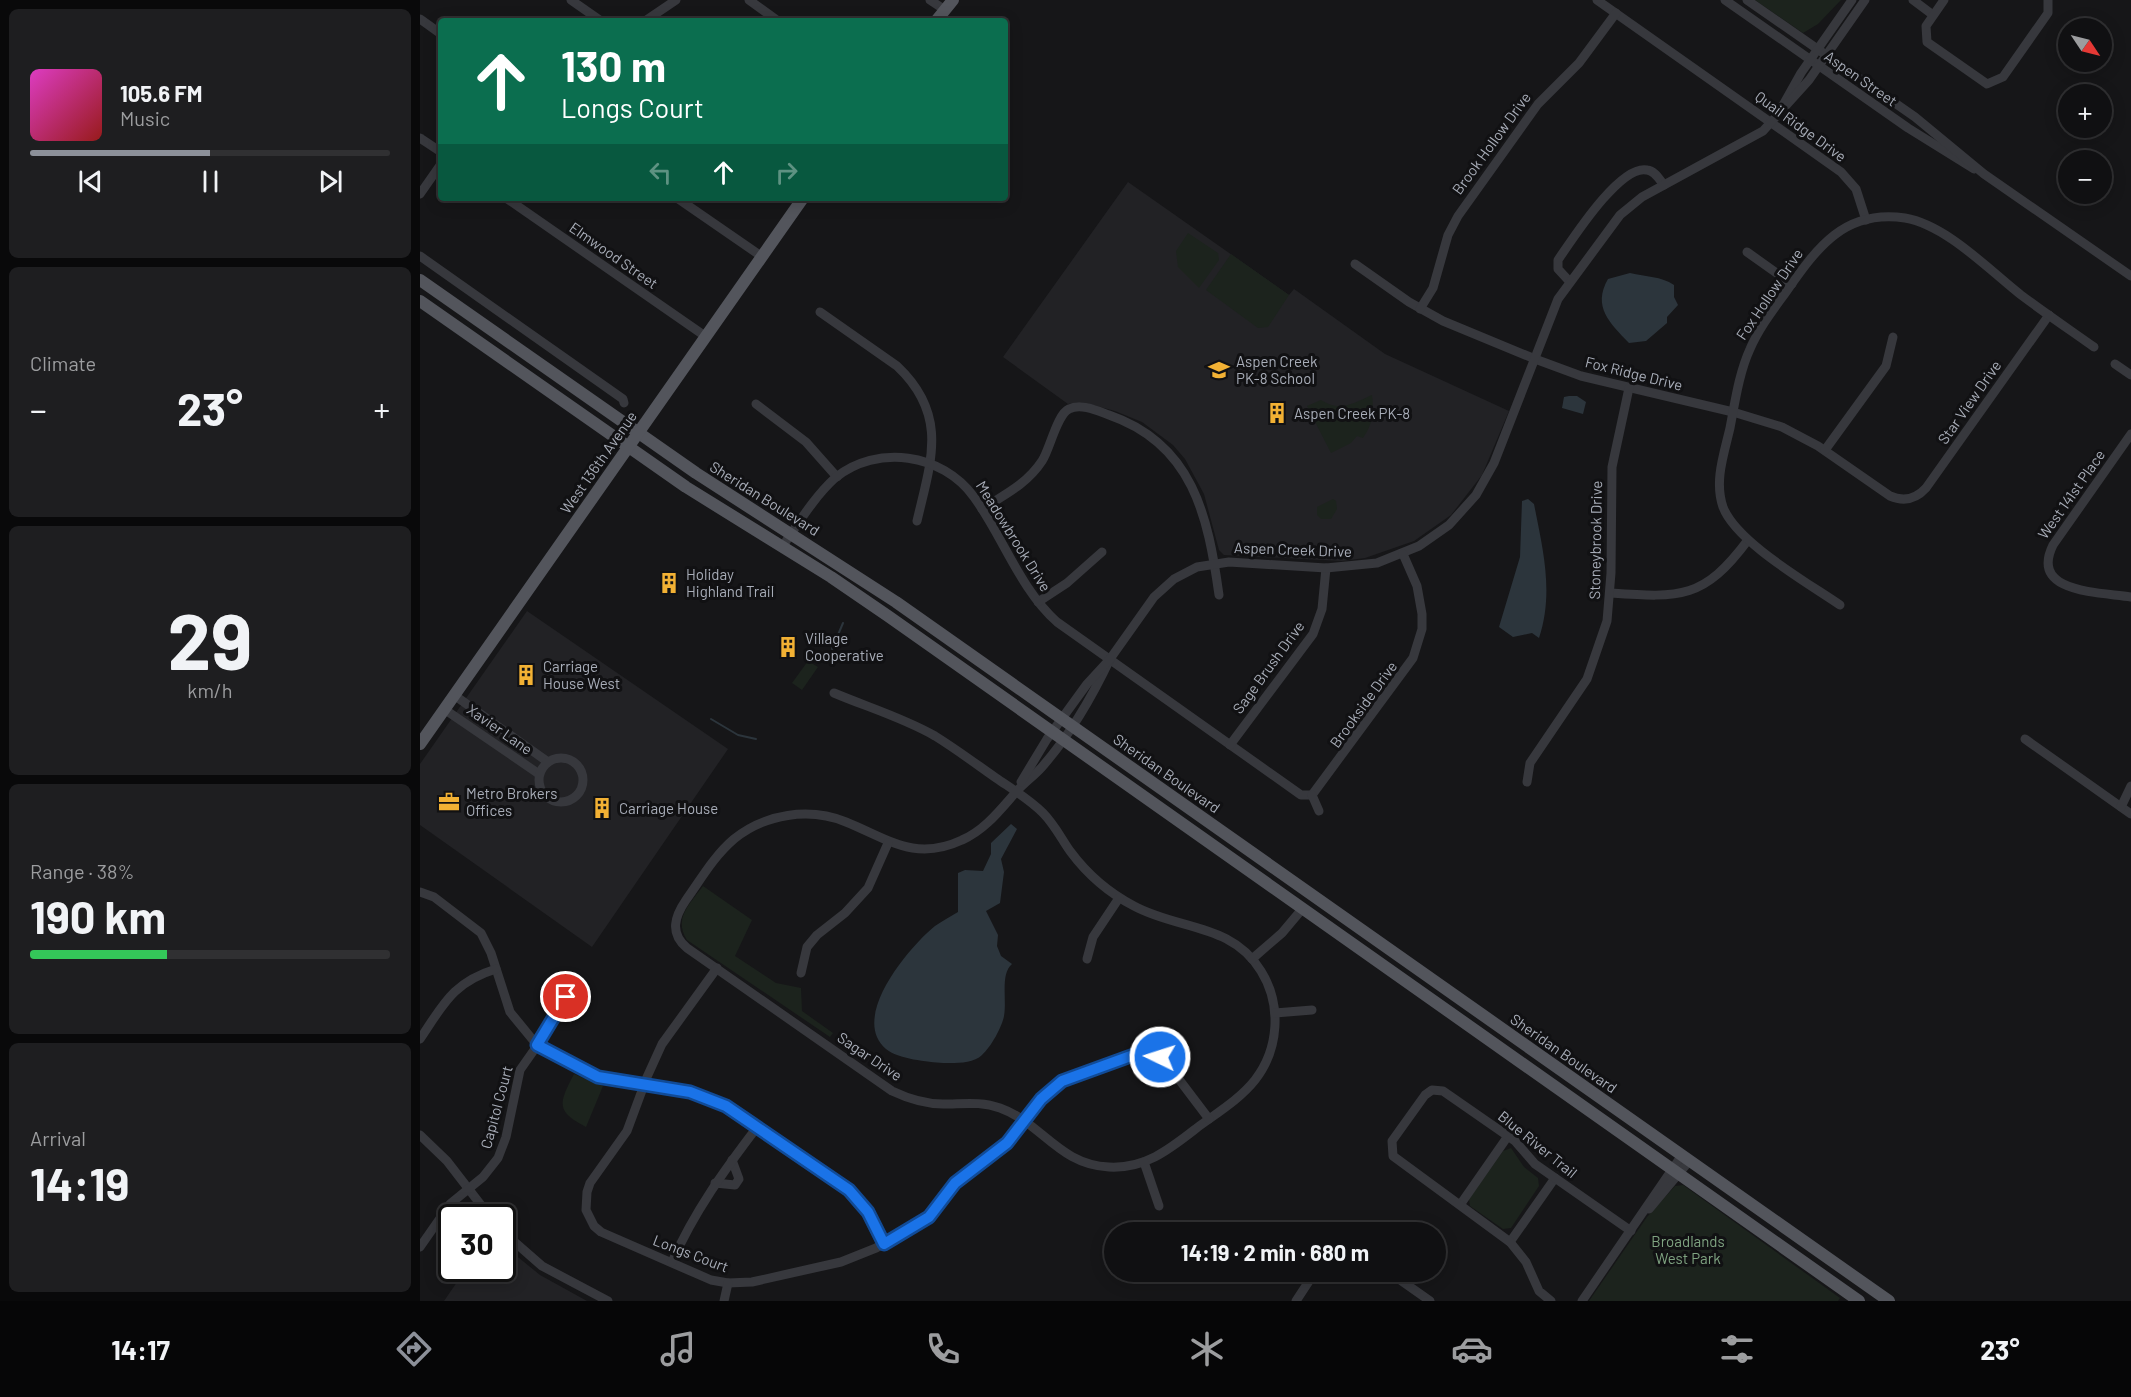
<!DOCTYPE html>
<html lang="en">
<head>
<meta charset="utf-8">
<style>
  :root { --surface:#101012; --page:#1e1e20; --text:#f1f3f6; --muted:#9c9d9f; --line:#303032; --accent:#8c9099 }
  body { margin:0; font-family:Barlow,sans-serif; background:var(--page); color:var(--text); height:100vh; display:flex; flex-direction:column; font-size:22px; white-space:nowrap }
  * { box-sizing:border-box; margin:0 }
  p { font-size:20px; color:var(--muted) }
  .icon { flex:none; width:33px; height:33px; fill:none; stroke:currentColor; stroke-width:2; stroke-linecap:round; stroke-linejoin:round }
  .map { position:relative; flex:1; overflow:hidden }
  .panel { display:flex; flex-direction:column; gap:9px; padding:9px; background:#09090a; width:420px }
  .panel>* { flex:none }
  .banner { position:absolute; left:18px; top:18px; width:570px; height:183px; border-radius:6px; box-shadow:0 3px 15px #0003,0 0 0 2px var(--line); background:#0b6e4f; color:#fff; overflow:hidden }
  .needle { width:39px; rotate:125deg }
  .controls { position:absolute; left:1638px; top:18px; display:grid; gap:12px }
  .controls a { display:grid; place-items:center; width:54px; height:54px; border-radius:50%; background:var(--surface); box-shadow:0 3px 15px #0003,0 0 0 2px var(--line); font-size:30px }
  .speed { position:absolute; left:18px; top:1204px; display:flex; gap:12px; font-size:30px; font-weight:700; text-align:center }
  .speed>* { display:grid; place-content:center; width:78px; height:78px; border-radius:50%; background:var(--surface); box-shadow:0 3px 15px #0003,0 0 0 2px var(--line); line-height:1 }
  .speed .limit { border:3px solid #111; border-radius:9px; background:#fff; color:#111 }
  .pin { position:absolute; display:grid; place-items:center; width:51px; height:51px; color:#fff; margin:-26px; border:3px solid #fff; border-radius:50%; box-shadow:0 2px 6px #0007 }
  .me { position:absolute; width:66px; margin:-33px; rotate:274deg; stroke-linejoin:round; filter:drop-shadow(0 0 4px #0008) }
  .turn { display:flex; align-items:center; gap:21px; height:126px; padding:0 24px; font-size:27px }
  .turn .icon { width:78px; height:78px; stroke-width:2.5 }
  .turn b { display:block; font-size:42px; line-height:51px }
  .lanes { display:flex; align-items:center; height:57px; padding:0 24px; background:#0003; justify-content:center; gap:30px; direction:ltr }
  .lanes .off { opacity:.35 }
  .big { font-size:45px; font-weight:700; line-height:1.1 }
  .panel .card { flex:1; display:flex; flex-direction:column; justify-content:center; gap:9px; min-width:0; padding:0 21px; border-radius:9px; background:var(--page) }
  .panel .dial { align-items:center; gap:0 }
  .dial b { font-size:78px; line-height:1 }
  .song { display:flex; align-items:center; gap:18px }
  .cover { width:72px; height:72px; border-radius:9px; background:linear-gradient(135deg,hsl(310 70% 55%),hsl(0 70% 35%)) }
  .played { height:6px; border-radius:3px; background:linear-gradient(90deg,var(--accent) 50%,var(--line) 50%) }
  .keys { display:flex; justify-content:space-around; direction:ltr }
  .heat { display:flex; justify-content:space-between; align-items:center; font-size:33px; direction:ltr }
  .charge { height:9px; border-radius:4px; background:linear-gradient(90deg,#34c759 38%,var(--line) 0) }
  .trip { position:absolute; left:684px; top:1222px; width:342px; height:60px; border-radius:30px; background:var(--surface); box-shadow:0 3px 15px #0003,0 0 0 2px var(--line); font-weight:700; line-height:60px; text-align:center }
  .tab-bar { display:flex; height:96px; justify-content:space-around; align-items:center; background:#060607; color:var(--muted) }
  .tab-bar .icon { width:42px; height:42px }
  .tab-bar .selected { color:var(--accent) }
  .tab-bar b { font-size:27px; color:var(--text) }
  main { display:flex; flex:1; min-height:0 }
  .map>svg:first-child { display:block }
  .built { fill:#222225 }
  .green { fill:#1c231d }
  .water { fill:#2c353c }
  .lines { fill:none; stroke-linecap:round; stroke-linejoin:round }
  .stream { stroke:#2c353c; stroke-width:2 }
  .minor { stroke:#37383d; stroke-width:9 }
  .major { stroke:#53555c; stroke-width:12 }
  .route-casing { stroke:#114b97; stroke-width:15 }
  .route { stroke:#1a73e8; stroke-width:10 }
  .labels { text-anchor:middle; dominant-baseline:central; stroke-width:6; stroke-linejoin:round; paint-order:stroke }
  .street-label { font-size:15px; fill:#a8adb8; stroke:#111113 }
  .poi-label { font-size:15px; fill:#a8adb8; stroke:#111113; text-anchor:start }
  .park-label { font-size:15px; fill:#7fa381; stroke:#111113 }
</style>
</head>
<body>
<main>
<section class="panel">
<div class="card">
<div class="song"><i class="cover"></i><div><b>105.6 FM</b><p>Music</p></div></div>
<div class="played"></div>
<div class="keys"><svg class="icon" aria-label="previous" viewBox="0 0 24 24"><path d="M18 5L8 12l10 7zM5 5v14"/></svg><svg class="icon" aria-label="pause" viewBox="0 0 24 24"><path d="M8 5v14M16 5v14"/></svg><svg class="icon" aria-label="next" viewBox="0 0 24 24"><path d="M6 5l10 7-10 7zM19 5v14"/></svg></div>
</div>
<div class="card"><p>Climate</p>
<div class="heat"><a>−</a><b class="big">23°</b><a>+</a></div>
</div>
<div class="card dial"><b>29</b><p>km/h</p></div>
<div class="card"><p>Range · 38%</p><b class="big">190 km</b><div class="charge"></div></div>
<div class="card"><p>Arrival</p><b class="big">14:19</b></div>
</section>
<div class="map">
<svg width="1711" height="1301" viewBox="0 0 1711 1301">
  <rect width="100%" height="100%" fill="#161618"/>
  <!-- built -->
  <g class="built">
    <polygon points="708,182 869,295 874,289 965,354 1089,411 1062,475 1031,515 994,541 945,558 922,561 804,555 799,550 784,494 765,459 753,445 722,422 695,411 662,402 648,404 583,357"/>
    <polygon points="107,611 308,749 172,947 0,825 0,764"/>
    <polygon points="83,1245 120,1275 167,1301 24,1301 46,1269 82,1269"/>
  </g>
  <!-- green -->
  <g class="green">
    <polygon points="1335,0 1421,0 1398,24 1383,33"/>
    <polygon points="768,233 798,253 799,260 779,288 758,267 756,251"/>
    <polygon points="811,254 869,295 848,327 838,328 786,290"/>
    <path d="M 952,395 C 954,412 953,424 943,438 L 937,436 L 931,443 L 911,453 L 887,406 L 901,400 C 920,412 932,404 952,395 Z"/>
    <polygon points="913,499 916,501 917,509 911,519 901,519 897,515 897,507"/>
    <polygon points="388,661 398,667 382,690 372,683"/>
    <path d="M 283,886 L 332,920 L 315,956 L 356,983 L 381,988 L 382,1011 L 413,1033 L 410,1037 L 267,940 C 253,918 270,904 283,886 Z"/>
    <path d="M 154,1074 L 183,1086 L 166,1127 C 135,1111 139,1103 154,1074 Z"/>
    <polygon points="1091,1148 1104,1167 1118,1178 1119,1186 1091,1228 1083,1229 1050,1206 1049,1199 1083,1151"/>
    <polygon points="1263,1185 1420,1298 1418,1301 1169,1301 1227,1217 1255,1186"/>
  </g>
  <!-- water -->
  <g class="water">
    <path d="M 1210,273 C 1226,277 1241,276 1254,285 L 1254,297 L 1258,305 L 1247,317 L 1247,323 L 1226,341 L 1209,343 C 1190,323 1172,307 1188,279 Z"/>
    <polygon points="1149,396 1157,396 1166,402 1163,414 1142,408 1144,397"/>
    <path d="M 1108,499 L 1114,504 C 1123,550 1134,593 1119,638 L 1112,633 L 1093,637 L 1079,627 L 1100,557 L 1102,501 Z"/>
    <path d="M 591,824 L 597,829 L 581,859 L 584,872 L 580,903 L 566,911 L 578,935 L 577,946 L 581,956 L 592,964 C 580,974 587,1000 584,1016 C 582,1027 571,1047 562,1055 C 553,1064 535,1063 523,1063 C 508,1062 478,1059 466,1049 C 429,1018 489,947 515,926 C 522,921 530,917 538,912 L 538,873 L 545,870 L 563,871 L 571,854 L 571,843 Z"/>
  </g>
  <g class="lines">
    <!-- stream -->
    <g class="stream">
      <polyline points="412,649 423,623"/>
      <polyline points="291,719 318,735 336,739"/>
    </g>
    <!-- minor -->
    <g class="minor">
      <polyline points="151,0 181,21"/>
      <polyline points="329,0 358,21"/>
      <polyline points="510,0 525,10"/>
      <polyline points="1177,0 1421,172 1436,189 1446,220"/>
      <polyline points="1305,0 1488,128 1554,169"/>
      <polyline points="1327,0 1495,117 1564,174 1711,276"/>
      <polyline points="1493,0 1513,15"/>
      <polyline points="1524,0 1506,26 1507,42 1567,84 1583,77 1628,13 1628,0"/>
      <polyline points="0,19 21,34"/>
      <polyline points="225,21 256,0"/>
      <polyline points="1362,107 1381,73 1432,0"/>
      <polyline points="0,138 21,152"/>
      <polyline points="0,194 21,164"/>
      <polyline points="86,198 285,336"/>
      <polyline points="257,198 341,256"/>
      <polyline points="1327,252 1372,284"/>
      <polyline points="0,256 203,399 204,403"/>
      <path d="M 935,264 L 989,302 L 1023,321 L 1115,359 L 1161,376 L 1313,412 L 1362,427 L 1398,446 L 1470,496 C 1484,502 1496,499 1506,488 L 1629,315"/>
      <path d="M 1150,282 L 1138,269 L 1138,260 C 1152,240 1200,164 1227,170 C 1235,171 1239,179 1244,185"/>
      <polyline points="1000,309 1013,288 1028,235 1038,216 1118,104 1159,63 1196,13"/>
      <path d="M 400,312 L 477,366 C 529,415 511,461 497,521"/>
      <polyline points="1695,364 1711,375"/>
      <polyline points="336,404 386,442 417,477"/>
      <path d="M 1711,434 L 1633,545 C 1609,594 1681,592 1711,597"/>
      <polyline points="1405,450 1466,366 1473,337"/>
      <path d="M 562,509 C 584,495 607,484 622,461 C 630,449 637,414 649,409 C 661,403 678,411 689,415 C 773,444 788,516 799,595"/>
      <path d="M 362,547 C 378,524 394,497 415,478 C 457,444 522,453 554,497 C 583,537 600,589 637,622 L 881,795 L 892,795"/>
      <path d="M 1191,593 C 1261,598 1284,599 1328,540"/>
      <polyline points="618,602 647,583 682,552"/>
      <path d="M 1420,605 C 1388,583 1316,542 1303,507 C 1294,481 1304,454 1310,428 C 1315,402 1319,373 1330,349 C 1339,328 1353,310 1366,292 C 1397,248 1424,209 1485,218 C 1526,225 1568,269 1601,295 C 1625,313 1650,330 1674,347"/>
      <path d="M 414,693 C 447,707 484,718 515,736 C 536,749 556,764 576,778 C 592,789 609,799 623,813 C 634,824 641,838 650,851 C 667,874 689,893 714,906 C 758,930 812,923 841,971 C 862,1005 859,1049 835,1080 C 820,1099 797,1113 778,1127 C 751,1148 726,1169 689,1167 C 639,1165 622,1123 580,1108 C 561,1101 543,1104 523,1104 C 504,1104 489,1099 472,1091 L 267,948 C 249,933 255,916 266,900 C 281,879 294,856 314,839 C 345,814 389,807 426,822 C 468,839 495,862 542,840 C 565,830 580,810 596,792 C 604,783 614,776 622,767 C 650,735 672,697 690,659"/>
      <polyline points="34,695 128,762"/>
      <polyline points="24,709 119,774"/>
      <polyline points="1605,739 1711,814"/>
      <polyline points="810,745 893,634 902,609 906,568"/>
      <circle cx="141" cy="780" r="22"/>
      <polyline points="601,782 627,739 667,684 690,659 734,597 754,579 777,567 809,562 906,568 957,563 999,546 1029,525 1056,495 1074,463 1138,299 1200,215 1222,197 1343,131 1389,80 1445,0"/>
      <polyline points="1107,782 1110,763 1167,679 1187,621 1191,573 1192,467 1209,388"/>
      <polyline points="892,795 993,658 1002,629 1002,614 997,586 983,554"/>
      <polyline points="892,795 899,811"/>
      <polyline points="1701,807 1711,786"/>
      <polyline points="0,892 14,897 61,933 71,953 90,1012 117,1045 178,1077 270,1092 306,1106 401,1168 429,1190 448,1212 464,1244"/>
      <polyline points="667,959 673,937 699,898"/>
      <polyline points="832,959 862,933 883,908"/>
      <polyline points="297,968 242,1044 227,1077 207,1131 170,1183 167,1192 166,1210 174,1226 181,1232 291,1280 308,1283 332,1282 421,1262 456,1248 509,1217 544,1173 587,1143 621,1099 642,1081 719,1053 739,1053 789,1119"/>
      <polyline points="381,973 387,947 397,935 425,913 448,888 468,843"/>
      <polyline points="855,1013 892,1010"/>
      <path d="M 0,1039 C 23,1005 33,982 76,969"/>
      <polyline points="0,1135 27,1161 71,1218"/>
      <polyline points="724,1162 739,1206"/>
      <polyline points="295,1183 315,1185 319,1179 312,1160"/>
      <polyline points="1040,1205 1088,1136"/>
      <polyline points="1229,1209 1270,1160"/>
      <polyline points="82,1231 122,1266 188,1301"/>
      <polyline points="1090,1242 1135,1178"/>
      <polyline points="0,1247 30,1204 63,1177 78,1158 86,1137 100,1070 126,1033 146,997"/>
      <path d="M 252,1262 C 274,1212 305,1169 338,1126"/>
      <polyline points="969,1272 1010,1301"/>
      <polyline points="304,1301 308,1283"/>
      <polyline points="876,1301 895,1272"/>
      <polyline points="1131,1301 1119,1291 1106,1262 1090,1242 973,1156 972,1141 1005,1095 1012,1090 1023,1091 1095,1141 1115,1164 1211,1231"/>
      <polyline points="1162,1301 1262,1155"/>
    </g>
    <!-- major -->
    <g class="major">
      <polyline points="516,21 533,0"/>
      <polyline points="0,280 276,473 476,602 1469,1301"/>
      <polyline points="0,301 266,487 411,577 468,616 1439,1301"/>
      <polyline points="0,744 383,198"/>
    </g>
  </g>
  <g class="lines">
    <defs>
      <polyline id="route" points="146,997 117,1045 178,1077 270,1092 306,1106 429,1190 448,1212 464,1244 509,1217 535,1183 587,1143 621,1099 642,1081 719,1053 739,1053 740,1057"/>
    </defs>
    <!-- route casing -->
    <use href="#route" class="route-casing"/>
    <!-- route -->
    <use href="#route" class="route"/>
  </g>
  <!-- icons -->
  <defs>
    <symbol id="school-bare" viewBox="-9 -9 18 18"><path d="M0-5L7-2L0 1L-7-2ZM-4 1L0 2.5L4 1V4Q0 6-4 4Z" fill="#f2b134" stroke="#111113" stroke-width="2.5" paint-order="stroke"/></symbol>
    <symbol id="building-bare" viewBox="-9 -9 18 18"><path d="M-4-6H4V6H1V3H-1V6H-4ZM-2.5-4.3h1.7v1.8h-1.7ZM.8-4.3h1.7v1.8H.8ZM-2.5-1h1.7V.8h-1.7ZM.8-1h1.7V.8H.8Z" fill="#f2b134" stroke="#111113" stroke-width="2.5" paint-order="stroke"/></symbol>
    <symbol id="office-bare" viewBox="-9 -9 18 18"><path d="M-6-3h4V-5.5h4V-3h4V5H-6ZM-1-4.5V-3h2v-1.5ZM-6 0V1H6V0Z" fill="#f2b134" stroke="#111113" stroke-width="2.5" paint-order="stroke"/></symbol>
  </defs>
  <g fill-rule="evenodd">
    <use href="#school-bare" x="784" y="355" width="30" height="30"/>
    <use href="#building-bare" x="842" y="398" width="30" height="30"/>
    <use href="#building-bare" x="234" y="568" width="30" height="30"/>
    <use href="#building-bare" x="353" y="632" width="30" height="30"/>
    <use href="#building-bare" x="91" y="660" width="30" height="30"/>
    <use href="#office-bare" x="14" y="787" width="30" height="30"/>
    <use href="#building-bare" x="167" y="793" width="30" height="30"/>
  </g>
  <g class="labels">
    <!-- street labels -->
    <g class="street-label">
      <text transform="translate(1441 78) rotate(35)">Aspen Street</text>
      <text transform="translate(1381 126) rotate(36)">Quail Ridge Drive</text>
      <text transform="translate(1071 143) rotate(-54)">Brook Hollow Drive</text>
      <text transform="translate(194 255) rotate(35)">Elmwood Street</text>
      <text transform="translate(1349 294) rotate(-56)">Fox Hollow Drive</text>
      <text transform="translate(1214 373) rotate(14)">Fox Ridge Drive</text>
      <text transform="translate(1549 402) rotate(-55)">Star View Drive</text>
      <text transform="translate(178 462) rotate(-55)">West 136th Avenue</text>
      <text transform="translate(1651 494) rotate(-55)">West 141st Place</text>
      <text transform="translate(345 498) rotate(32)">Sheridan Boulevard</text>
      <text transform="translate(594 536) rotate(58)">Meadowbrook Drive</text>
      <text transform="translate(1175 540) rotate(-89)">Stoneybrook Drive</text>
      <text transform="translate(873 549) rotate(2)">Aspen Creek Drive</text>
      <text transform="translate(848 667) rotate(-54)">Sage Brush Drive</text>
      <text transform="translate(943 704) rotate(-54)">Brookside Drive</text>
      <text transform="translate(80 729) rotate(35)">Xavier Lane</text>
      <text transform="translate(747 773) rotate(35)">Sheridan Boulevard</text>
      <text transform="translate(1144 1053) rotate(35)">Sheridan Boulevard</text>
      <text transform="translate(450 1056) rotate(34)">Sagar Drive</text>
      <text transform="translate(76 1107) rotate(-75)">Capitol Court</text>
      <text transform="translate(1118 1144) rotate(39)">Blue River Trail</text>
      <text transform="translate(271 1253) rotate(21)">Longs Court</text>
    </g>
    <!-- poi labels -->
    <g class="poi-label">
      <text x="816" y="361">Aspen Creek<tspan x="816" dy="17">PK-8 School</tspan></text>
      <text x="874" y="413">Aspen Creek PK-8</text>
      <text x="266" y="574">Holiday<tspan x="266" dy="17">Highland Trail</tspan></text>
      <text x="385" y="638">Village<tspan x="385" dy="17">Cooperative</tspan></text>
      <text x="123" y="666">Carriage<tspan x="123" dy="17">House West</tspan></text>
      <text x="46" y="793">Metro Brokers<tspan x="46" dy="17">Offices</tspan></text>
      <text x="199" y="808">Carriage House</text>
    </g>
    <!-- park labels -->
    <g class="park-label">
      <text x="1268" y="1241">Broadlands<tspan x="1268" dy="17">West Park</tspan></text>
    </g>
  </g>
</svg>
<div class="controls">
<a><svg class="needle" viewBox="-14 -14 28 28"><path d="M0-13l5 13h-10z" fill="#e53935"/><path d="M0 13l5-13h-10z" fill="#9c9d9f"/></svg></a>
<a>+</a>
<a>−</a>
</div>
<div class="speed"><div class="limit">30</div></div>
<div class="pin" style="left:146px;top:997px;background:#d93025"><svg class="icon" aria-label="arrive" viewBox="0 0 24 24"><path d="M6 21V4h12l-3 4 3 4H6"/></svg></div>
<svg class="me" style="left:740px;top:1057px" viewBox="-20 -20 40 40"><circle r="17" fill="#1a73e8" stroke="#fff" stroke-width="3"/><path d="M0-11L8 9 0 5-8 9z" fill="#fff"/></svg>
<div class="trip">14:19 · 2 min · 680 m</div>
<div class="banner">
<div class="turn"><svg class="icon" aria-label="ahead" viewBox="0 0 24 24"><path d="M12 20V5M6 11l6-6 6 6"/></svg><div><b>130 m</b>Longs Court</div></div>
<div class="lanes"><svg class="icon off" aria-label="left" viewBox="0 0 24 24"><path d="M17 20v-9H6M10 6l-5 5 5 5"/></svg><svg class="icon" aria-label="ahead" viewBox="0 0 24 24"><path d="M12 20V5M6 11l6-6 6 6"/></svg><svg class="icon off" aria-label="right" viewBox="0 0 24 24"><path d="M7 20v-9h11M14 6l5 5-5 5"/></svg></div>
</div>
</div>
</main>
<nav class="tab-bar">
<b>14:17</b>
<svg class="icon selected" aria-label="directions" viewBox="0 0 24 24"><path d="M12 3l9 9-9 9-9-9zM9 14v-3h6M13 9l2 2-2 2"/></svg>
<svg class="icon" aria-label="music" viewBox="0 0 24 24"><path d="M9 18V5l10-2v13"/><circle cx="6" cy="18" r="3"/><circle cx="16" cy="16" r="3"/></svg>
<svg class="icon" aria-label="phone" viewBox="0 0 24 24"><path d="M5 4h4l2 5-3 2q2 4 5 5l2-3 5 2v4C11 20 4 13 5 4z"/></svg>
<svg class="icon" aria-label="climate" viewBox="0 0 24 24"><path d="M12 3v18M4 7l16 10M4 17L20 7"/></svg>
<svg class="icon" aria-label="car" viewBox="0 0 24 24"><path d="M5 17H2v-5l4-1 3-4h7l3 4 3 1v5h-3M9 17h6M6 11h13"/><circle cx="7" cy="17" r="2"/><circle cx="17" cy="17" r="2"/></svg>
<svg class="icon" aria-label="filters" viewBox="0 0 24 24"><path d="M4 7h16M4 17h16"/><circle cx="9" cy="7" r="2"/><circle cx="15" cy="17" r="2"/></svg>
<b>23°</b>
</nav>
</body>
</html>
